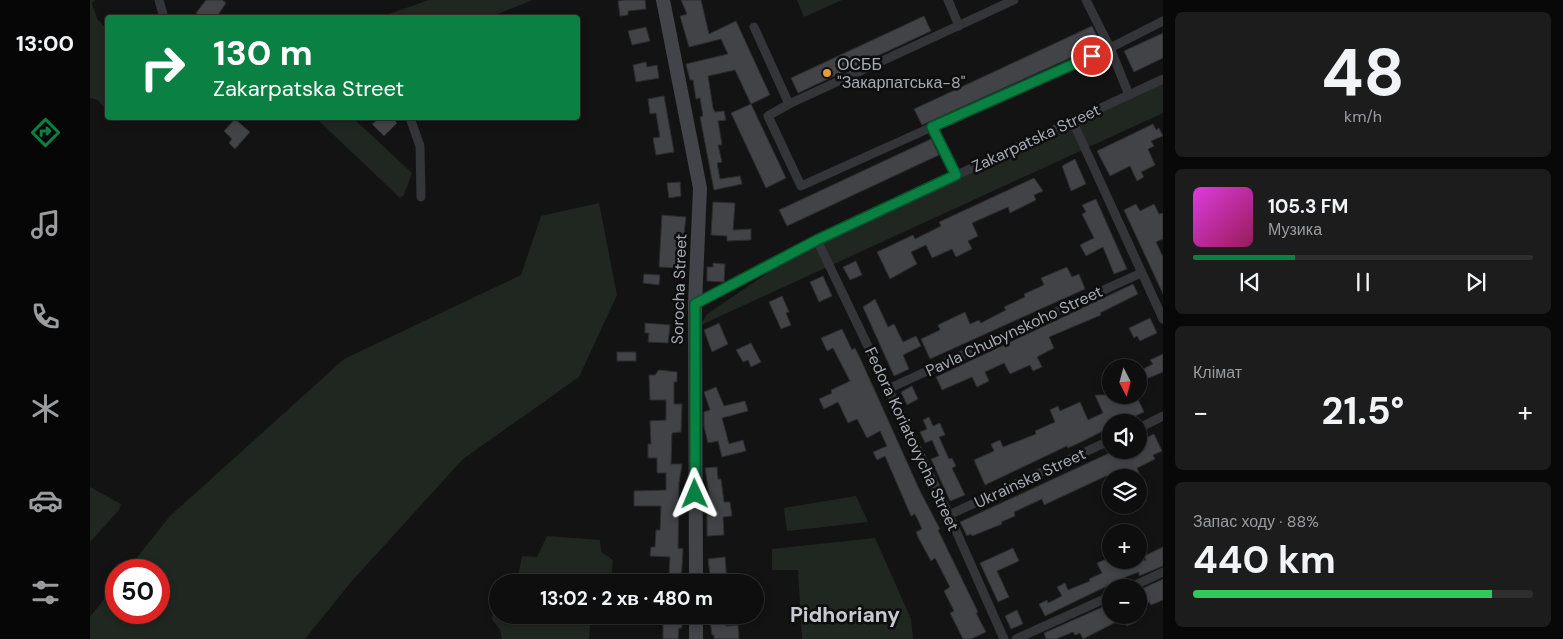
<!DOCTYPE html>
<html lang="uk">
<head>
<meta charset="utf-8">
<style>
  :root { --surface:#0e0e0f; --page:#1c1c1d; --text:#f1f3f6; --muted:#9b9c9e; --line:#2e2e2f; --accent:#0b8043 }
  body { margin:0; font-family:"DM Sans",sans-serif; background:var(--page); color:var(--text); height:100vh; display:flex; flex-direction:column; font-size:19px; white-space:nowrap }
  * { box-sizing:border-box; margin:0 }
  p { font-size:16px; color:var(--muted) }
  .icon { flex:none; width:28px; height:28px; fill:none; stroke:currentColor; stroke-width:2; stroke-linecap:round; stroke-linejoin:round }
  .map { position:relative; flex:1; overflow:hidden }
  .details { display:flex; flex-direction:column; gap:12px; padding:12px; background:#080808; width:400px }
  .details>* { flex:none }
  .guide { position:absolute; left:15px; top:15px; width:475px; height:105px; border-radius:5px; box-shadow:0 2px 8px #0003,0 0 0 1px var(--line); background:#0b8043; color:#fff; overflow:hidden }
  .needle { width:32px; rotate:174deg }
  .controls { position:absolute; left:1012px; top:359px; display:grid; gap:10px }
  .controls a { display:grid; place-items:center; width:45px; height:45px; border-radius:50%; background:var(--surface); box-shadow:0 2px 8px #0003,0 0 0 1px var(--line); font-size:25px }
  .speed { position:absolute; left:15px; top:559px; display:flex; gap:10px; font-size:25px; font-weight:700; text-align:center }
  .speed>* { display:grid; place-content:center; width:65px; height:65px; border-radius:50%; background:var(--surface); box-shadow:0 2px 8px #0003,0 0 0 1px var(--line); line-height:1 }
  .speed .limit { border:8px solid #d22; background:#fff; color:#111 }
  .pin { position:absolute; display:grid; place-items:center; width:42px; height:42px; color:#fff; margin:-21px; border:2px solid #fff; border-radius:50%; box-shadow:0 1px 5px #0007 }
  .me { position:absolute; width:55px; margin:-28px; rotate:359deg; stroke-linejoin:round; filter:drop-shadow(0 0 4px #0008) }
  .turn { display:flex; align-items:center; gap:18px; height:105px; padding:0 25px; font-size:22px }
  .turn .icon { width:65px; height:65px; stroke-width:2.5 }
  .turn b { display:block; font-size:35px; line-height:42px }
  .big { font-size:38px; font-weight:700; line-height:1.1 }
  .details .card { flex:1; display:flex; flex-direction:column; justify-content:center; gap:8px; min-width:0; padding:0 18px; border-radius:8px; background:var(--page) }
  .details .dial { align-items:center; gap:0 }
  .dial b { font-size:65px; line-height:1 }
  .song { display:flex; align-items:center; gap:15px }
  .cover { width:60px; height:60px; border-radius:8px; background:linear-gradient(135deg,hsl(300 70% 55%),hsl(330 70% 35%)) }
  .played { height:5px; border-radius:2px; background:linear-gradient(90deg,var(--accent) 30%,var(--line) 30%) }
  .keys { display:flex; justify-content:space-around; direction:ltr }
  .heat { display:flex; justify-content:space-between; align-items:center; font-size:28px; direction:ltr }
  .charge { height:8px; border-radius:4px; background:linear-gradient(90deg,#34c759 88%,var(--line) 0) }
  .trip { position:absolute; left:399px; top:574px; width:275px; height:50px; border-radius:25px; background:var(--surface); box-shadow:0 2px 8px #0003,0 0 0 1px var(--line); font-weight:700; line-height:50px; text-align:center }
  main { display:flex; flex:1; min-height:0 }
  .menu { display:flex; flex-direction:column; width:90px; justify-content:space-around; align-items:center; background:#060606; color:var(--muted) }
  .menu .icon { width:35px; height:35px }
  .menu .selected { color:var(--accent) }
  .menu b { font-size:22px; color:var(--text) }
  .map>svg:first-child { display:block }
  .green { fill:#1f2720 }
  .building { fill:#424347; stroke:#2d2d30 }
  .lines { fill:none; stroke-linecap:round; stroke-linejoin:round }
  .street { stroke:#343539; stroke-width:9 }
  .secondary { stroke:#424449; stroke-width:14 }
  .route-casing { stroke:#07532c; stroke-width:12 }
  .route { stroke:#0b8043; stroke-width:9 }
  .poi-dot { fill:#e59d3a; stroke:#0e0e0f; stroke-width:2 }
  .labels { text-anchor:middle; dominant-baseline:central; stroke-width:5; stroke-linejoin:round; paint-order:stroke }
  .poi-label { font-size:16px; fill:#a5abb4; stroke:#0e0e0f; text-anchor:start }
  .street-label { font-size:16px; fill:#a5abb4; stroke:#0e0e0f }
  .district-label { font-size:21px; font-weight:bold; fill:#c6c9d0; stroke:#0e0e0f }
</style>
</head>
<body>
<main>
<nav class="menu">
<b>13:00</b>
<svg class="icon selected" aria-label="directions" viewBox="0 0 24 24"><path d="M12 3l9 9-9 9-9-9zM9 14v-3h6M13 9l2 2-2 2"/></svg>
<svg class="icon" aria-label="music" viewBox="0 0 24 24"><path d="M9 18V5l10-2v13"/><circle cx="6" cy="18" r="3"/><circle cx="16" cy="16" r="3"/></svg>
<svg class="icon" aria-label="phone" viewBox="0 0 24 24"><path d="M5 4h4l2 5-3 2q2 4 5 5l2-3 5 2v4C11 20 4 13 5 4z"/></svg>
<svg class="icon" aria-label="climate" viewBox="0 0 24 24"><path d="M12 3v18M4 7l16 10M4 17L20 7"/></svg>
<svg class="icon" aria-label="car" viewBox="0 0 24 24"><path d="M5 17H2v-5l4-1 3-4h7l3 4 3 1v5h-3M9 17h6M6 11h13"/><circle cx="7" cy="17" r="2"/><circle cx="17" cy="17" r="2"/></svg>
<svg class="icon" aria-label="filters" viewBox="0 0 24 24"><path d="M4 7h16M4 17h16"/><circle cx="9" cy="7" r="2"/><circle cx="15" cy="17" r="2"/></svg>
</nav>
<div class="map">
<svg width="1073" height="639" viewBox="0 0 1073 639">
  <rect width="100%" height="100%" fill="#131314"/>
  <!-- green -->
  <g class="green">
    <polygon points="0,0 5,0 2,3 7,19 17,29 17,111 8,100 0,98"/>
    <polygon points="339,0 443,0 400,17 297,17 296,15"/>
    <polygon points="707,0 752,0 714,17"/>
    <polygon points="1073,82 1073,113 611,325 617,314 700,258 718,249"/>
    <polygon points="226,118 263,118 322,173 314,195 310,198"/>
    <polygon points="509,203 527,295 489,377 373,459 261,582 215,639 0,639 0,617 26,584 26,612 69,612 69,570 37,570 80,516 254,359 431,275 451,216"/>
    <polygon points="0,487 31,504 29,510 0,542"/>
    <polygon points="766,496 778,522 697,531 694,508"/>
    <polygon points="457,536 510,540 511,552 523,560 521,582 427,582 432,556 447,557"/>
    <polygon points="785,538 821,619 823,639 712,639 708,570 682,570 682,549"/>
    <polygon points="406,592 407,592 408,615 501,615 499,639 412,639 410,630 402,619"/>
  </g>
  <!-- building -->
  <g class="building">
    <polygon points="116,0 132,0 136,3 126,18 113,18 106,13"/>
    <polygon points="534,0 555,0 556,9 538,11 538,15 530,16 528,1"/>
    <polygon points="591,0 611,0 619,34 646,21 680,95 661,104 645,70 618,76 623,108 625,112 634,111 636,120 628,121 632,145 628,145 632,162 627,163 630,179 650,176 652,184 624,190 610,117 613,116 610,98 606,99 603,80 600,80 596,64 638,54 631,39 599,47 590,16 597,14"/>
    <polygon points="834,16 841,31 708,93 701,78"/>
    <polygon points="1002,26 1011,44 832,125 824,109"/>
    <polygon points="556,27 560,41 542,45 538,31"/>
    <polygon points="1073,33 1073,58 1044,72 1034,51"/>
    <polygon points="556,62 557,67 567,65 569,78 546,82 543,65"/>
    <polygon points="574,96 584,152 566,155 563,138 570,137 566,113 560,114 558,99"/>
    <polygon points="661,104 696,178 676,188 641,113"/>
    <polygon points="290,118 302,118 307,123 294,136 282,124"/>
    <polygon points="145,119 160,132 145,149 139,143 142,139 134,131"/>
    <polygon points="1063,124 1066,130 1069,128 1073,136 1061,141 1064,146 1058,149 1065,165 1051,172 1054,177 1047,181 1040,166 1020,176 1007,151"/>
    <polygon points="841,139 849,155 697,226 689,210"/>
    <polygon points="985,159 996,184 981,191 972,166"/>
    <polygon points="944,178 953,191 944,195 946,200 920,213 918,207 882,223 888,236 878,241 882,249 866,257 862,249 842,258 836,245 821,252 827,264 800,279 787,252 823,235 825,239 851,226 849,222"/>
    <polygon points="590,182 591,196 579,198 577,183"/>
    <polygon points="1006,199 1037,269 1024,274 1013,247 996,256 990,245 1004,238 992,214 996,212 992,205"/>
    <polygon points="623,202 645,203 643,230 661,229 661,240 637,241 637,236 621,235"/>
    <polygon points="1046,204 1050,211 1064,204 1069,214 1073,213 1073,239 1066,242 1073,257 1073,294 1034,210"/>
    <polygon points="572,215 596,217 590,268 569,267"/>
    <polygon points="766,261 772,275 760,280 753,267"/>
    <polygon points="623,263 635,264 634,282 617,281 617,267 623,267"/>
    <polygon points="977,267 982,277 989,274 995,289 840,359 831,339 850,330 848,325 875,312 880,324 889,320 891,323 916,310 914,307 935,297 934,294 954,285 951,278"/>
    <polygon points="554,274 570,275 569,285 553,283"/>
    <polygon points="733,276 742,296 729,302 720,282"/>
    <polygon points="1043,284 1048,294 1010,313 1011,315 959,337 964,348 947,357 952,367 943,371 940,365 920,374 914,363 895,372 899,381 887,387 882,377 852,390 846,377"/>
    <polygon points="692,296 699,312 696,313 701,325 691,329 679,302"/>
    <polygon points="785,299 798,327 804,324 813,342 826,336 831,346 813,355 819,369 804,376 773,307"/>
    <polygon points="1060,318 1067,333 1050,341 1047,336 1044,338 1039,328"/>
    <polygon points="555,323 580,325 578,343 558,342 559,333 555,333"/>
    <polygon points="629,323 638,344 622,352 614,330"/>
    <polygon points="752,329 762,350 765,348 771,360 830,491 850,529 848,530 888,612 886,613 896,632 881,639 873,639 860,613 864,611 854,591 860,587 845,558 841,561 829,539 826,532 832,529 825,514 821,516 795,456 787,460 783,452 797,446 790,431 777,438 767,419 758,423 748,402 734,409 729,399 742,393 741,390 760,381 743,348 737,351 731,338"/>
    <polygon points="661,343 671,362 661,367 658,360 653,362 646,350"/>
    <rect x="527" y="352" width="19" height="9"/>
    <polygon points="1073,354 1073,372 1056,379 1051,370 1063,364 1060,360"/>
    <polygon points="569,370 587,372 587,382 584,382 584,404 592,404 591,432 582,433 581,464 592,464 589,483 588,548 593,549 591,582 566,582 567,574 579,575 580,557 560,556 561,547 565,547 566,530 570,530 571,506 544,506 544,491 576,490 576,473 567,473 567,458 558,458 558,444 561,444 560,421 576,420 576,400 560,400 559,375 565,375"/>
    <polygon points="822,386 828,399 817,405 811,392"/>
    <polygon points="626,387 634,406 655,401 658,411 632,418 639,444 653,440 656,451 632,457 628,441 618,443 614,426 614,412 620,410 614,392"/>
    <polygon points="1005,395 1037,395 1040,400 1047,397 1054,412 1036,420 1037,422 1021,422 1021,427 991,442 978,448 977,446 895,485 884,460 904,451 901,444 910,440 913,447 946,434 945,431 965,422 960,410 968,406 970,411 990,402 998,420 1013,413"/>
    <polygon points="839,417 843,426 850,423 855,435 849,437 859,459 862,458 866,466 862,468 875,495 860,501 841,459 849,456 842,440 835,443 830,432 837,429 833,420"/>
    <polygon points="1064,434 1072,451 1063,455 1065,459 1047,468 1051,478 1016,476 954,505 952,499 924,512 925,516 911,522 912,524 882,536 881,534 877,536 870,522 1026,450 1054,450 1049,441"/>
    <polygon points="627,467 628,479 631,479 634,502 640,502 642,516 633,517 634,535 617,536 617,509 621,508 615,468"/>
    <polygon points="1073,547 1073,566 1049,576 1049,572 1038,576 955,616 949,604 957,600 958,603 972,596 967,587 975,583 978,590 1000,581 999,579 1012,573 1007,563 1014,560 1056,560 1054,556"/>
    <polygon points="923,548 929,561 907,571 919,597 908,602 890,563"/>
    <polygon points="635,557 637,582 621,582 618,559"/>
    <polygon points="1073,579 1073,600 1061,605 1059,602 1054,604 1049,590"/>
    <polygon points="1015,606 1019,615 1043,615 1046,622 1037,626 1034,618 993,639 990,633 985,635 983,632 966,639 956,639 954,633"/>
    <polygon points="927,610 933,624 921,629 915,616"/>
    <polygon points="592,615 592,628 589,628 588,639 573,639 573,622 576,622 576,616"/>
    <polygon points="635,618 636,626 648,625 649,639 624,639 624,635 622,635 620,620"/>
  </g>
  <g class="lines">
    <!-- street -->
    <g class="street">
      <polyline points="69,0 74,18"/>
      <polyline points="858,0 869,26"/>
      <polyline points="664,27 699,104 924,0"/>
      <polyline points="1039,95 1020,48 1073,21"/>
      <polyline points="699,104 678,116 711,186 842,127"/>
      <polyline points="320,118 330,146 331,197"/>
      <polyline points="982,120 1073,319"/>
      <polyline points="866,175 842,127 1020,48 996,0"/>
      <polyline points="727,240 859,515 914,639"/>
      <polyline points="605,304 727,240 1073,79"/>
      <polyline points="798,389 1051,273"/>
      <polyline points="1049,428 1073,416"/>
      <polyline points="859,515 1021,440"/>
      <polyline points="1039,588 1073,572"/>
      <polyline points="926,639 1021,596"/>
    </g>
    <!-- secondary -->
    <g class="secondary">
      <polyline points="573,0 610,188 605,304 606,582"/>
      <polyline points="606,615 606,639"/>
    </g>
  </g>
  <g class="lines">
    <defs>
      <polyline id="route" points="605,494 605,304 727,240 866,175 842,127 1002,56"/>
    </defs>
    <!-- route casing -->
    <use href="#route" class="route-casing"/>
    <!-- route -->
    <use href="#route" class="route"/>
  </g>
  <!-- markers -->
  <circle class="poi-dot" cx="737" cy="73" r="5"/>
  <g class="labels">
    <!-- poi labels -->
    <g class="poi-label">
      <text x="747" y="64">ОСББ<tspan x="747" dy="18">"Закарпатська-8"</tspan></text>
    </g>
    <!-- street labels -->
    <g class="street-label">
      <text transform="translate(946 138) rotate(-25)">Zakarpatska Street</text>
      <text transform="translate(589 289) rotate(-88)">Sorocha Street</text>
      <text transform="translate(924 331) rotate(-25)">Pavla Chubynskoho Street</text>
      <text transform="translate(822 439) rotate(65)">Fedora Koriatovycha Street</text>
      <text transform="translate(940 478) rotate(-25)">Ukrainska Street</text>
    </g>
    <!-- district labels -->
    <g class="district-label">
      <text x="755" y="615">Pidhoriany</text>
    </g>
  </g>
</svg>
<div class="controls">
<a><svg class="needle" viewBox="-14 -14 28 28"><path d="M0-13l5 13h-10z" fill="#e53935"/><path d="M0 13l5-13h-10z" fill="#9b9c9e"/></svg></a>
<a><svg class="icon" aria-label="sound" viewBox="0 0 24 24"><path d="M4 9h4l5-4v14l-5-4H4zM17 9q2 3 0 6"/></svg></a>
<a><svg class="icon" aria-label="layers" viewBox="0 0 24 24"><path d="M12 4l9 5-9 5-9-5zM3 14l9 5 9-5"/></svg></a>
<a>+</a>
<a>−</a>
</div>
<div class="speed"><div class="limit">50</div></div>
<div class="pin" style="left:1002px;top:56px;background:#d93025"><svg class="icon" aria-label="arrive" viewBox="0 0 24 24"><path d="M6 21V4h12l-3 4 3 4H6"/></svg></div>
<svg class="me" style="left:605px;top:494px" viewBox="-20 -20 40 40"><path d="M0-17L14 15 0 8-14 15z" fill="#0b8043" stroke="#fff" stroke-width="4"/></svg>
<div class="trip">13:02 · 2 хв · 480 m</div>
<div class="guide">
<div class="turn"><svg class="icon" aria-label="right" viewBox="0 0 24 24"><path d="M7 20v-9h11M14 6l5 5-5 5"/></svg><div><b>130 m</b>Zakarpatska Street</div></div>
</div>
</div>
<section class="details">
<div class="card dial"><b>48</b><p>km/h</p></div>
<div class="card">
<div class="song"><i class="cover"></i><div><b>105.3 FM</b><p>Музика</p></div></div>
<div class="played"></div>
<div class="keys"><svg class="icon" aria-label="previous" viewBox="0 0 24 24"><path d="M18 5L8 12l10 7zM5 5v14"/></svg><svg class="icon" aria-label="pause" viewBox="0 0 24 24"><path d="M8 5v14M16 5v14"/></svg><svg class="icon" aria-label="next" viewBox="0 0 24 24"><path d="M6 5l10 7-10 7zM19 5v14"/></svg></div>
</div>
<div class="card"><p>Клімат</p>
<div class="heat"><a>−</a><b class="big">21.5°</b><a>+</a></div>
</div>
<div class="card"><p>Запас ходу · 88%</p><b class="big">440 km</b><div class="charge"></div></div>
</section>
</main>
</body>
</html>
